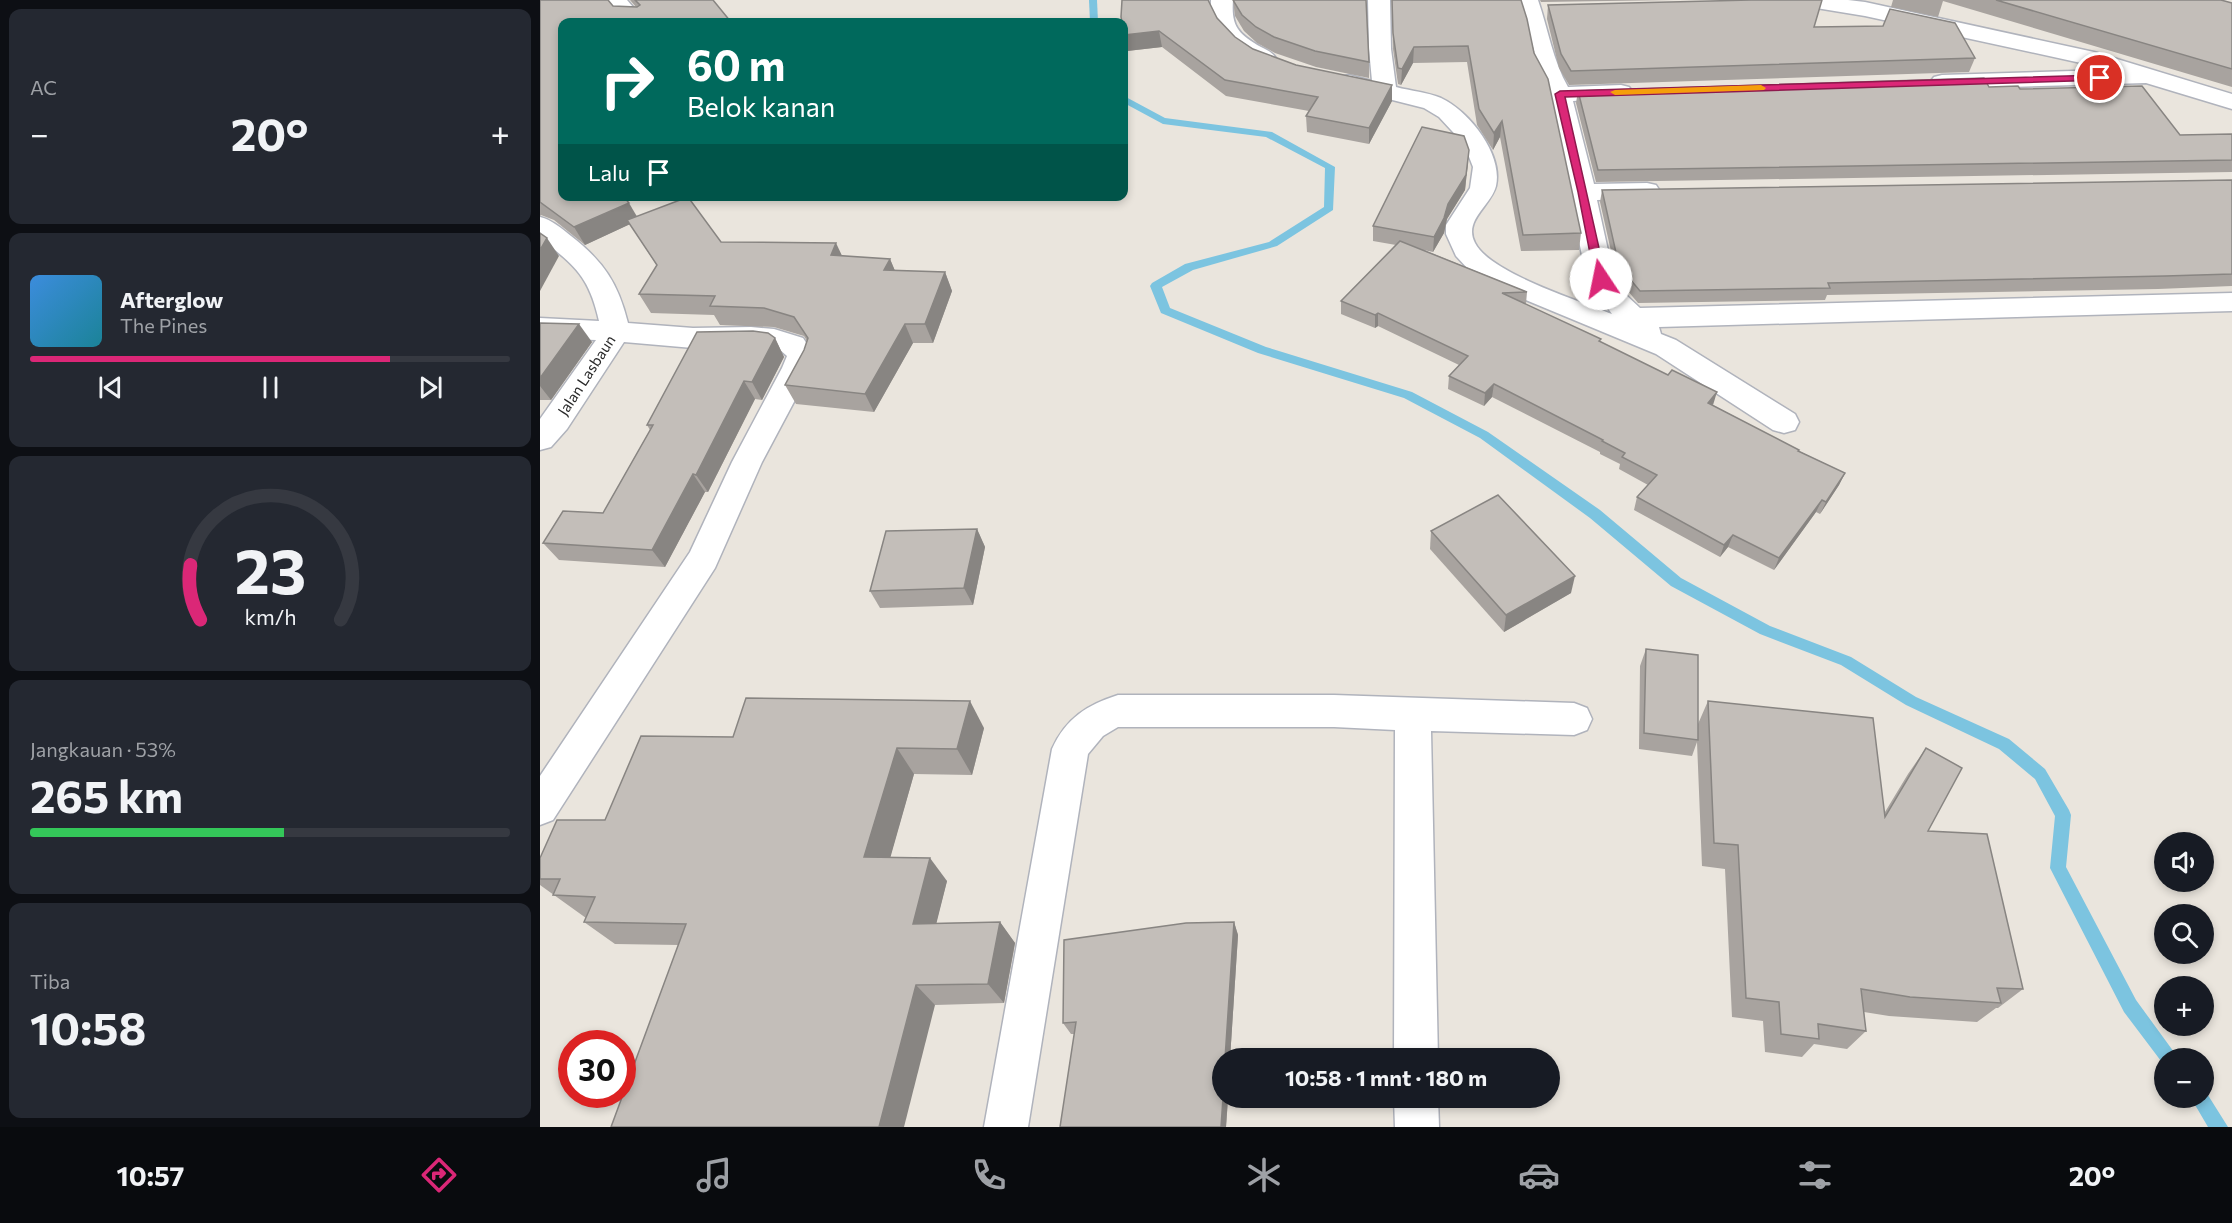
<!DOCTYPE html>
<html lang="id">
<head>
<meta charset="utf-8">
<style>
  :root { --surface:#171b24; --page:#242831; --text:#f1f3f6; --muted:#9ea1a6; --line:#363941; --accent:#db2777 }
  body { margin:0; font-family:Commissioner,sans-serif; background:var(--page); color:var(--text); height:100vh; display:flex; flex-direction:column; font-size:22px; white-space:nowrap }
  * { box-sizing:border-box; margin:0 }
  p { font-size:20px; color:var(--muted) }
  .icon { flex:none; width:33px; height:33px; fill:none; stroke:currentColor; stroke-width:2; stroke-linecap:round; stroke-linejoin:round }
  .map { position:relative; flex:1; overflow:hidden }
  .details { display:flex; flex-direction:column; gap:9px; padding:9px; background:#0d0f14; width:540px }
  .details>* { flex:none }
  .hud { position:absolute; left:18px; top:18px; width:570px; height:183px; border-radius:12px; box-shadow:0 3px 9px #0003; background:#00695c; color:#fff; overflow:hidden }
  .buttons { position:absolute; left:1614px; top:832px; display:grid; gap:12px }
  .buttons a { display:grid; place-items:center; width:60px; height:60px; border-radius:50%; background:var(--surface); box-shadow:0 3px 9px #0003; font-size:30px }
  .speed { position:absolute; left:18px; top:1030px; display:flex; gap:12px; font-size:30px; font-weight:700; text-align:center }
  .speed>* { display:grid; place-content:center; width:78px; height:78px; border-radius:50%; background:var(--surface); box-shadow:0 3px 9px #0003; line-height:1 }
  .speed .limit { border:9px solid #d22; background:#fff; color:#111 }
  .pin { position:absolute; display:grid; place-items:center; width:51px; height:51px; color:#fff; margin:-26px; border:3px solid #fff; border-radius:50%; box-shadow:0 2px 6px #0007 }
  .me { position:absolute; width:66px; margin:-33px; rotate:349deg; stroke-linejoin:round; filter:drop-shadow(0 0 4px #0008) }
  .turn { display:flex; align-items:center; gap:21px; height:126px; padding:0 30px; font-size:27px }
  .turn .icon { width:78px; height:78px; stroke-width:2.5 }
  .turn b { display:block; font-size:42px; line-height:51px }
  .then { display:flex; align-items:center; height:57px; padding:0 30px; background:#0003; gap:12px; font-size:22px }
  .big { font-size:45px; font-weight:700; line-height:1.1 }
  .details .card { flex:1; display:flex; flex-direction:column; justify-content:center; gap:9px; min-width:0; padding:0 21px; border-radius:12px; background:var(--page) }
  .details .dial { align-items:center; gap:0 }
  .dial svg { height:156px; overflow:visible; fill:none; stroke:var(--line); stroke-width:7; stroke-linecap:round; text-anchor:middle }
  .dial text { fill:var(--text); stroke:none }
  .song { display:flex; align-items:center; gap:18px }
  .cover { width:72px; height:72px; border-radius:9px; background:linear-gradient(135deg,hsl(210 70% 55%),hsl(190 70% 35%)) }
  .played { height:6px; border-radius:3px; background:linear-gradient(90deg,var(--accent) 75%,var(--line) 75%) }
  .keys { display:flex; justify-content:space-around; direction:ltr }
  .heat { display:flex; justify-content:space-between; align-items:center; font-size:33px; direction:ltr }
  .charge { height:9px; border-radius:4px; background:linear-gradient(90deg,#34c759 53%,var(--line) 0) }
  .trip { position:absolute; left:672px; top:1048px; width:348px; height:60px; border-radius:30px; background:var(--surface); box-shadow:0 3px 9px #0003; font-weight:700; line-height:60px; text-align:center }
  .dock { display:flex; height:96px; justify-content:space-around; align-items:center; background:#090b0e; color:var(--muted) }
  .dock .icon { width:42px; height:42px }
  .dock .current { color:var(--accent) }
  .dock b { font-size:27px; color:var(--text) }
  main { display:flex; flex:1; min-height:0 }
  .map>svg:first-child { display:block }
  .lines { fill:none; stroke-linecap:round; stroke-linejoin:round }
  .stream { fill:#7cc4e0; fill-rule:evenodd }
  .minor-casing { stroke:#b0b3bc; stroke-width:3 }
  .minor { fill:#fff; fill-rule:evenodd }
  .wall { fill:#a8a39f }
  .shaded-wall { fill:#888582 }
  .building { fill:#c3beb9; stroke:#888582; stroke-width:1.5 }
  .route { fill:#db2777; stroke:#8e194d; stroke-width:1.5 }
  .slow { fill:#f59e0b }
  .labels { text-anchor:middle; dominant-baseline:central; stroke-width:4.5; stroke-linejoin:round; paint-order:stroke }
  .street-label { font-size:15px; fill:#292929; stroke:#fff }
</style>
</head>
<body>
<main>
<section class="details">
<div class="card"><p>AC</p>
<div class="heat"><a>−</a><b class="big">20°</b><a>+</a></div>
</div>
<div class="card">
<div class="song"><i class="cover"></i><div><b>Afterglow</b><p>The Pines</p></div></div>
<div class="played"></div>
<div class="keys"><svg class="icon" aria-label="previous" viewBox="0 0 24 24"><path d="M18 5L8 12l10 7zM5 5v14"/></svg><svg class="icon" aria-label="pause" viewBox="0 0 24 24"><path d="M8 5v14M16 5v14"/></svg><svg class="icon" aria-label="next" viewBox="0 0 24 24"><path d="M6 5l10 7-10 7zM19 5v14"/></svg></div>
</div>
<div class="card dial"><svg viewBox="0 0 100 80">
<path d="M14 69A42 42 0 1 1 86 69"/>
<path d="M14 69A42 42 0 0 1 9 41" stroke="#db2777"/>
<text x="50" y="56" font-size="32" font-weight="700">23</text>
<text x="50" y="72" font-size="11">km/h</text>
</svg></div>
<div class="card"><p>Jangkauan · 53%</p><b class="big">265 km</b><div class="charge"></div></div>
<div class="card"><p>Tiba</p><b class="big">10:58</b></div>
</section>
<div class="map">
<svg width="1692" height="1127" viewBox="0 0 1692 1127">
  <rect width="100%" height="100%" fill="#eae5dd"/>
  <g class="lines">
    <!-- stream -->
    <g class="stream">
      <polygon points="549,0 557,0 558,22 550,22"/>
      <polygon points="584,96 625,118 732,132 795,167 793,210 737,246 653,270 622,287 630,308 726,347 872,392 948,432 1060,510 1141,578 1230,626 1311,657 1376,697 1469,739 1505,769 1529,810 1531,815 1526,867 1596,1000 1639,1059 1624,1059 1624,1065 1584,1012 1510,868 1515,816 1495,779 1459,749 1366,705 1301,665 1220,634 1131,586 1050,518 940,438 864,398 718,353 621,313 610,286 612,283 645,264 729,242 784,207 785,168 726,137 623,124 584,103"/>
      <polygon points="1664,1090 1666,1092 1688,1127 1668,1127 1651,1098 1664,1098"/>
    </g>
    <defs>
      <g id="minor">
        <polygon points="64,0 87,0 106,22 84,22"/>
        <path d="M 671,0 L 693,0 C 691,26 698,34 721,47 C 727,50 732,52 736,58 L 733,63 C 710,69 676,42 671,19 C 669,13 671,6 671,0 Z"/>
        <path d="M 828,0 L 850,0 L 851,49 L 856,87 C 871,91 887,92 901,98 C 929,111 963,154 956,186 C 951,206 923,220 935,243 C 950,273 1040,301 1072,314 L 1047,279 L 1008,94 L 995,69 L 988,34 L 976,0 L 998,0 C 1008,29 1013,61 1028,87 L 1081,85 L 1089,87 L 1093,92 L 1089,97 L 1033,101 L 1054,184 L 1107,183 L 1116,185 L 1120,191 L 1116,197 L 1107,199 L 1057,200 L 1074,278 L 1086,295 L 1100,308 L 1692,293 L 1692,311 L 1119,327 L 1121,334 L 1136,340 L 1255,414 L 1259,422 L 1255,430 L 1244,433 L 1233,430 L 1116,354 L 952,286 L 929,270 L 916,256 L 906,234 L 906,225 L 930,188 L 933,167 L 924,144 L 899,117 L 884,108 L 801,87 L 797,82 L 801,77 L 809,75 L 832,81 L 829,49 Z"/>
        <polygon points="1253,0 1308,0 1325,2 1554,52 1692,94 1692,109 1606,83 1402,89 1394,87 1390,82 1394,77 1402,75 1565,70 1541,63 1325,16 1264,6 1256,5"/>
        <path d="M 0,217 C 12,220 21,228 31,236 C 64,262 78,283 88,323 L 153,328 L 211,327 L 234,329 L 263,338 L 275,356 L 272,368 L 222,462 L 175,568 L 13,820 L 0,825 L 0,776 L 150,552 L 192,462 L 242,368 L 247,356 L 239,349 L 223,347 L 153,348 L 84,342 L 27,429 L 11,447 L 0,450 L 0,419 L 56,340 L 0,338 L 0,318 L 59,321 C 49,276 35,266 0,238 Z"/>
        <path d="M 578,695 L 794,695 L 1034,703 L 1047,708 L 1052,719 L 1047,730 L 1034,735 L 891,731 L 898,1059 L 854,1059 L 855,730 L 794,727 L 578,727 L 563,736 L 548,754 L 488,1127 L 444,1127 L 512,749 C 526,718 547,705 578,695 Z"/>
        <polygon points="854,1098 898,1098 899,1127 855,1127"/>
      </g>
    </defs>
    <!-- minor casing -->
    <use href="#minor" class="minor-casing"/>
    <!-- minor -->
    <use href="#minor" class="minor"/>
  </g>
  <!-- wall -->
  <g class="wall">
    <polygon points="0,0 73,6 96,7 90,0 173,0 22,22 22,196 97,216 181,242 302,256 350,259 355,271 405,272 412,291 393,343 373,343 334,412 256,404 245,385 264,350 267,341 264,336 234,327 180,325 174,315 111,313 99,294 117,266 90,224 45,245 14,220 1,215 0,216"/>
    <polygon points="693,0 829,62 829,78 776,67 735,53 717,43 704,31 695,16"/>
    <polygon points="852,0 981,0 1041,233 1039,250 981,251 960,137 953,150 937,125 927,62 873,63 861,85 858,84 853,49"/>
    <polygon points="1000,0 1134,0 1001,2"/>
    <polygon points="1353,0 1681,0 1692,3 1692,87 1403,1 1398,17 1351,7"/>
    <polygon points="669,2 677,18 695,37 713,49 756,65 852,85 852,101 829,144 767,132 766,116 769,111 686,96 622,47 587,51 584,33"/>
    <polygon points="1008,5 1274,27 1435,58 1429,72 1029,85 1019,68 1007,19"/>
    <polygon points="1449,87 1480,89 1640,135 1692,134 1692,172 1056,182 1036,103 1038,91"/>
    <polygon points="928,164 925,190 907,219 904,233 893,252 884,250 987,292 986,304 1060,342 1173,405 1259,451 1305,473 1299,485 1280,514 1276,512 1234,570 1188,547 1180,557 1094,510 1097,497 1108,485 1079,469 1080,464 1060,454 1060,452 952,397 944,406 908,389 909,376 919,365 838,326 835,328 801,314 801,301 856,245 833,241 833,226"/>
    <polygon points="1692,180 1692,286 1618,289 1287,295 1285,300 1098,303 1077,278 1060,202 1062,190"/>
    <polygon points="0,323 52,342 11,400 0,400"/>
    <polygon points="235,338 244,357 222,400 215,399 168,492 165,492 125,567 19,560 3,543 63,513 110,430 107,425"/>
    <polygon points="437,529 445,547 433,605 340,608 330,591"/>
    <polygon points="891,531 1031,593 964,632 890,549"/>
    <polygon points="1106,649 1158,724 1168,701 1345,812 1368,774 1386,748 1388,831 1483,989 1458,1008 1456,1008 1437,1022 1349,1016 1324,1012 1326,1031 1307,1049 1274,1044 1262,1057 1225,1052 1223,1021 1192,1017 1185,869 1162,866 1157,742 1152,756 1099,749 1100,666"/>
    <polygon points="444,728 432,775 374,774 350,857 407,881 396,923 460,922 475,943 464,1003 395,1005 139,945 75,944 44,922 46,918 0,885 0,858 65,820 193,737"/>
    <polygon points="694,922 698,935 690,1059 682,1059 682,1098 688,1098 686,1127 534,1034 531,1034 523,1023"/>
  </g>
  <!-- shaded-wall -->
  <g class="shaded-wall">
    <polygon points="619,31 622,47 587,51 584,35"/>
    <polygon points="874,47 873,63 861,85 862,69"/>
    <polygon points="852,85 852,101 829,144 829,128"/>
    <polygon points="962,121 960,137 953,150 954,133"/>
    <polygon points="929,150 925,190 907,219 904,233 893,252 894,237 908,204"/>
    <polygon points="89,203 99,220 45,245 34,227"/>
    <polygon points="7,238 19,256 0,291 0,250"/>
    <polygon points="296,243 305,262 291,255"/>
    <polygon points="350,259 358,278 344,270"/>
    <polygon points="405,272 412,291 393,343 385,324"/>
    <polygon points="838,313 838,326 835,328 835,315"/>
    <polygon points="39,324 52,342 11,400 0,386 0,378"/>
    <polygon points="365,324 373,343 334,412 325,394"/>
    <polygon points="235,338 244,357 222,400 212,382"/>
    <polygon points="204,381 215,399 168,492 156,475"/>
    <polygon points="954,384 952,397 944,406 945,393"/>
    <polygon points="1177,392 1173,405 1168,403"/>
    <polygon points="1305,473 1299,485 1280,514 1286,502"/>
    <polygon points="153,474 165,492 125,567 112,550"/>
    <polygon points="1282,500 1276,512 1234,570 1239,558"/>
    <polygon points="437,529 445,547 433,605 424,588"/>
    <polygon points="1193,535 1188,547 1180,557 1184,545"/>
    <polygon points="1035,576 1031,593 964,632 966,615"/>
    <polygon points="430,701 444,728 432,775 417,749"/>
    <polygon points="357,748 374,774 344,880 324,857"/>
    <polygon points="390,858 407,881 391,945 373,924"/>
    <polygon points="460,922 475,943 464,1003 448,984"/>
    <polygon points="694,922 698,935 690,1059 685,1059"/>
    <polygon points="376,985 395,1005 364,1127 339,1127"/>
    <polygon points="683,1098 688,1098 686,1127 681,1127"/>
  </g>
  <!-- building -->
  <g class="building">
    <polygon points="0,0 68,0 73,6 97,7 100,5 95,0 173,0 191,22 22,22 22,196 83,196 89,203 34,227 0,202"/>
    <polygon points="582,0 668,0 677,18 695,37 713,49 756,65 852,85 829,128 766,116 778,97 685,80 619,31 584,35 584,22 582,22 581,17"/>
    <polygon points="693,0 826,0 829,62 775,51 734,37 716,27 702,15"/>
    <polygon points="852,0 981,0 987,19 994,53 1008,79 1041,233 983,235 962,121 954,133 939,109 928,46 874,47 862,69 858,68 853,33"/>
    <polygon points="1211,0 1282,0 1274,27 1343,26 1350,9 1415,23 1435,58 1031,71 1021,54 1008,5"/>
    <polygon points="1456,0 1681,0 1692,3 1692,69"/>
    <polygon points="1444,78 1449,87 1478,86 1480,89 1602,86 1640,135 1692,134 1692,160 1058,170 1038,91"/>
    <polygon points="882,127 924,136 929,150 926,175 908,204 904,218 894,237 833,226"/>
    <polygon points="1692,180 1692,274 1625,276 1288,283 1290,288 1100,291 1079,266 1062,190"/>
    <polygon points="148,197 181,242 296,243 291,255 350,259 344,270 405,272 385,324 365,324 325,394 245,385 264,350 268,338 254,317 224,308 170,306 175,296 99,294 117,265 87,220"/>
    <polygon points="0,233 7,238 0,250"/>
    <polygon points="860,241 987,292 962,293 1061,339 1059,341 1128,375 1132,370 1177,392 1168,403 1259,450 1258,451 1305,473 1286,502 1282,500 1239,558 1193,535 1184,545 1097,497 1117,475 1082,457 1085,453 1062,441 1063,440 954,384 945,393 909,376 928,356 838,313 835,315 801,301"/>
    <polygon points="0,323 39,324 0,378"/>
    <polygon points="213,331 228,333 235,338 212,382 204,381 156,475 153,474 112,550 3,543 23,511 63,513 113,425 107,425 157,332"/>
    <polygon points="958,495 1035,576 966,615 891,531"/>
    <polygon points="437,529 424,588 330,591 346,531"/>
    <polygon points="1106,649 1158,655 1158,740 1104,733"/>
    <polygon points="206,698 430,701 417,749 357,748 324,857 390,858 373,924 460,922 448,984 376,985 339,1127 71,1127 146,924 44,922 55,897 13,895 20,879 0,879 0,858 17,820 65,820 101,736 193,737"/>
    <polygon points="1168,701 1333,718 1345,817 1386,748 1422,768 1388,831 1447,834 1483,989 1457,988 1461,1003 1370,997 1321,989 1326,1031 1278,1024 1279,1039 1241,1034 1239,1002 1206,998 1198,845 1174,843"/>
    <polygon points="694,922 685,1059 682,1059 683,1098 681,1127 520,1127 536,1022 523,1023 524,940 646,923"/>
  </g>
  <!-- route -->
  <polygon class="route" points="1560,75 1564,78 1563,80 1025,97 1066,279 1061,283 1055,279 1038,192 1015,94 1020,91"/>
  <!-- slow -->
  <polygon class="slow" points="1221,85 1226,88 1224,90 1075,95 1070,92 1075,90"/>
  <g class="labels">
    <!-- street labels -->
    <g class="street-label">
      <text transform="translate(46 375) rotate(-57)">Jalan Lasbaun</text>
    </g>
  </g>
</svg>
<div class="buttons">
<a><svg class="icon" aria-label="sound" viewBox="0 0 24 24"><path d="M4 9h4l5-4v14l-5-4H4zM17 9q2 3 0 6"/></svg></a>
<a><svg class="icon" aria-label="search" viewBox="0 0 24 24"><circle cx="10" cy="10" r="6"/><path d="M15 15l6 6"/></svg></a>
<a>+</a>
<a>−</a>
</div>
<div class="speed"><div class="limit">30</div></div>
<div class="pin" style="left:1560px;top:78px;background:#d93025"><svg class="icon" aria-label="arrive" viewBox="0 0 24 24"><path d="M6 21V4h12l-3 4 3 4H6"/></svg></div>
<svg class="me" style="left:1061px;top:279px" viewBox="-20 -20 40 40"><circle r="19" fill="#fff"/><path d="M0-13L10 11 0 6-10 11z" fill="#db2777"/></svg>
<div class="trip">10:58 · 1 mnt · 180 m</div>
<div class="hud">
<div class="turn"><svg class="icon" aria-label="right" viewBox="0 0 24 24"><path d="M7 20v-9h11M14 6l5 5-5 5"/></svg><div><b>60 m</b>Belok kanan</div></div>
<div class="then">Lalu<svg class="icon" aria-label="arrive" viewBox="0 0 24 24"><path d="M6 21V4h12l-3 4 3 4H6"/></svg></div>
</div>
</div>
</main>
<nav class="dock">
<b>10:57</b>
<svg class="icon current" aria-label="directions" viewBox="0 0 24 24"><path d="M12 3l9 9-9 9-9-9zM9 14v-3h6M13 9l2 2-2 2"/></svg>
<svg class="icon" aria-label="music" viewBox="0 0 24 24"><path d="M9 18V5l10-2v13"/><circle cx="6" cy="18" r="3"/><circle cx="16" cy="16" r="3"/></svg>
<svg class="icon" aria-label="phone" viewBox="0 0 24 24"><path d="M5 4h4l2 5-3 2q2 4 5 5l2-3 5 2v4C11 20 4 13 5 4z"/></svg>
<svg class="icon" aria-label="climate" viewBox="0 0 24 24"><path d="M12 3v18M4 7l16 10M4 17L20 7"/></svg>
<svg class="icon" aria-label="car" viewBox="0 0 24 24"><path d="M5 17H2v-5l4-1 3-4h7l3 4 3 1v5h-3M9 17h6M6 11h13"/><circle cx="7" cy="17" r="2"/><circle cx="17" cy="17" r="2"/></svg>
<svg class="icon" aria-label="filters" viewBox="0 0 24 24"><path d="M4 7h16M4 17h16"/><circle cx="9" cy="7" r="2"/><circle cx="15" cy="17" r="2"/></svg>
<b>20°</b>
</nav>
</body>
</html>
